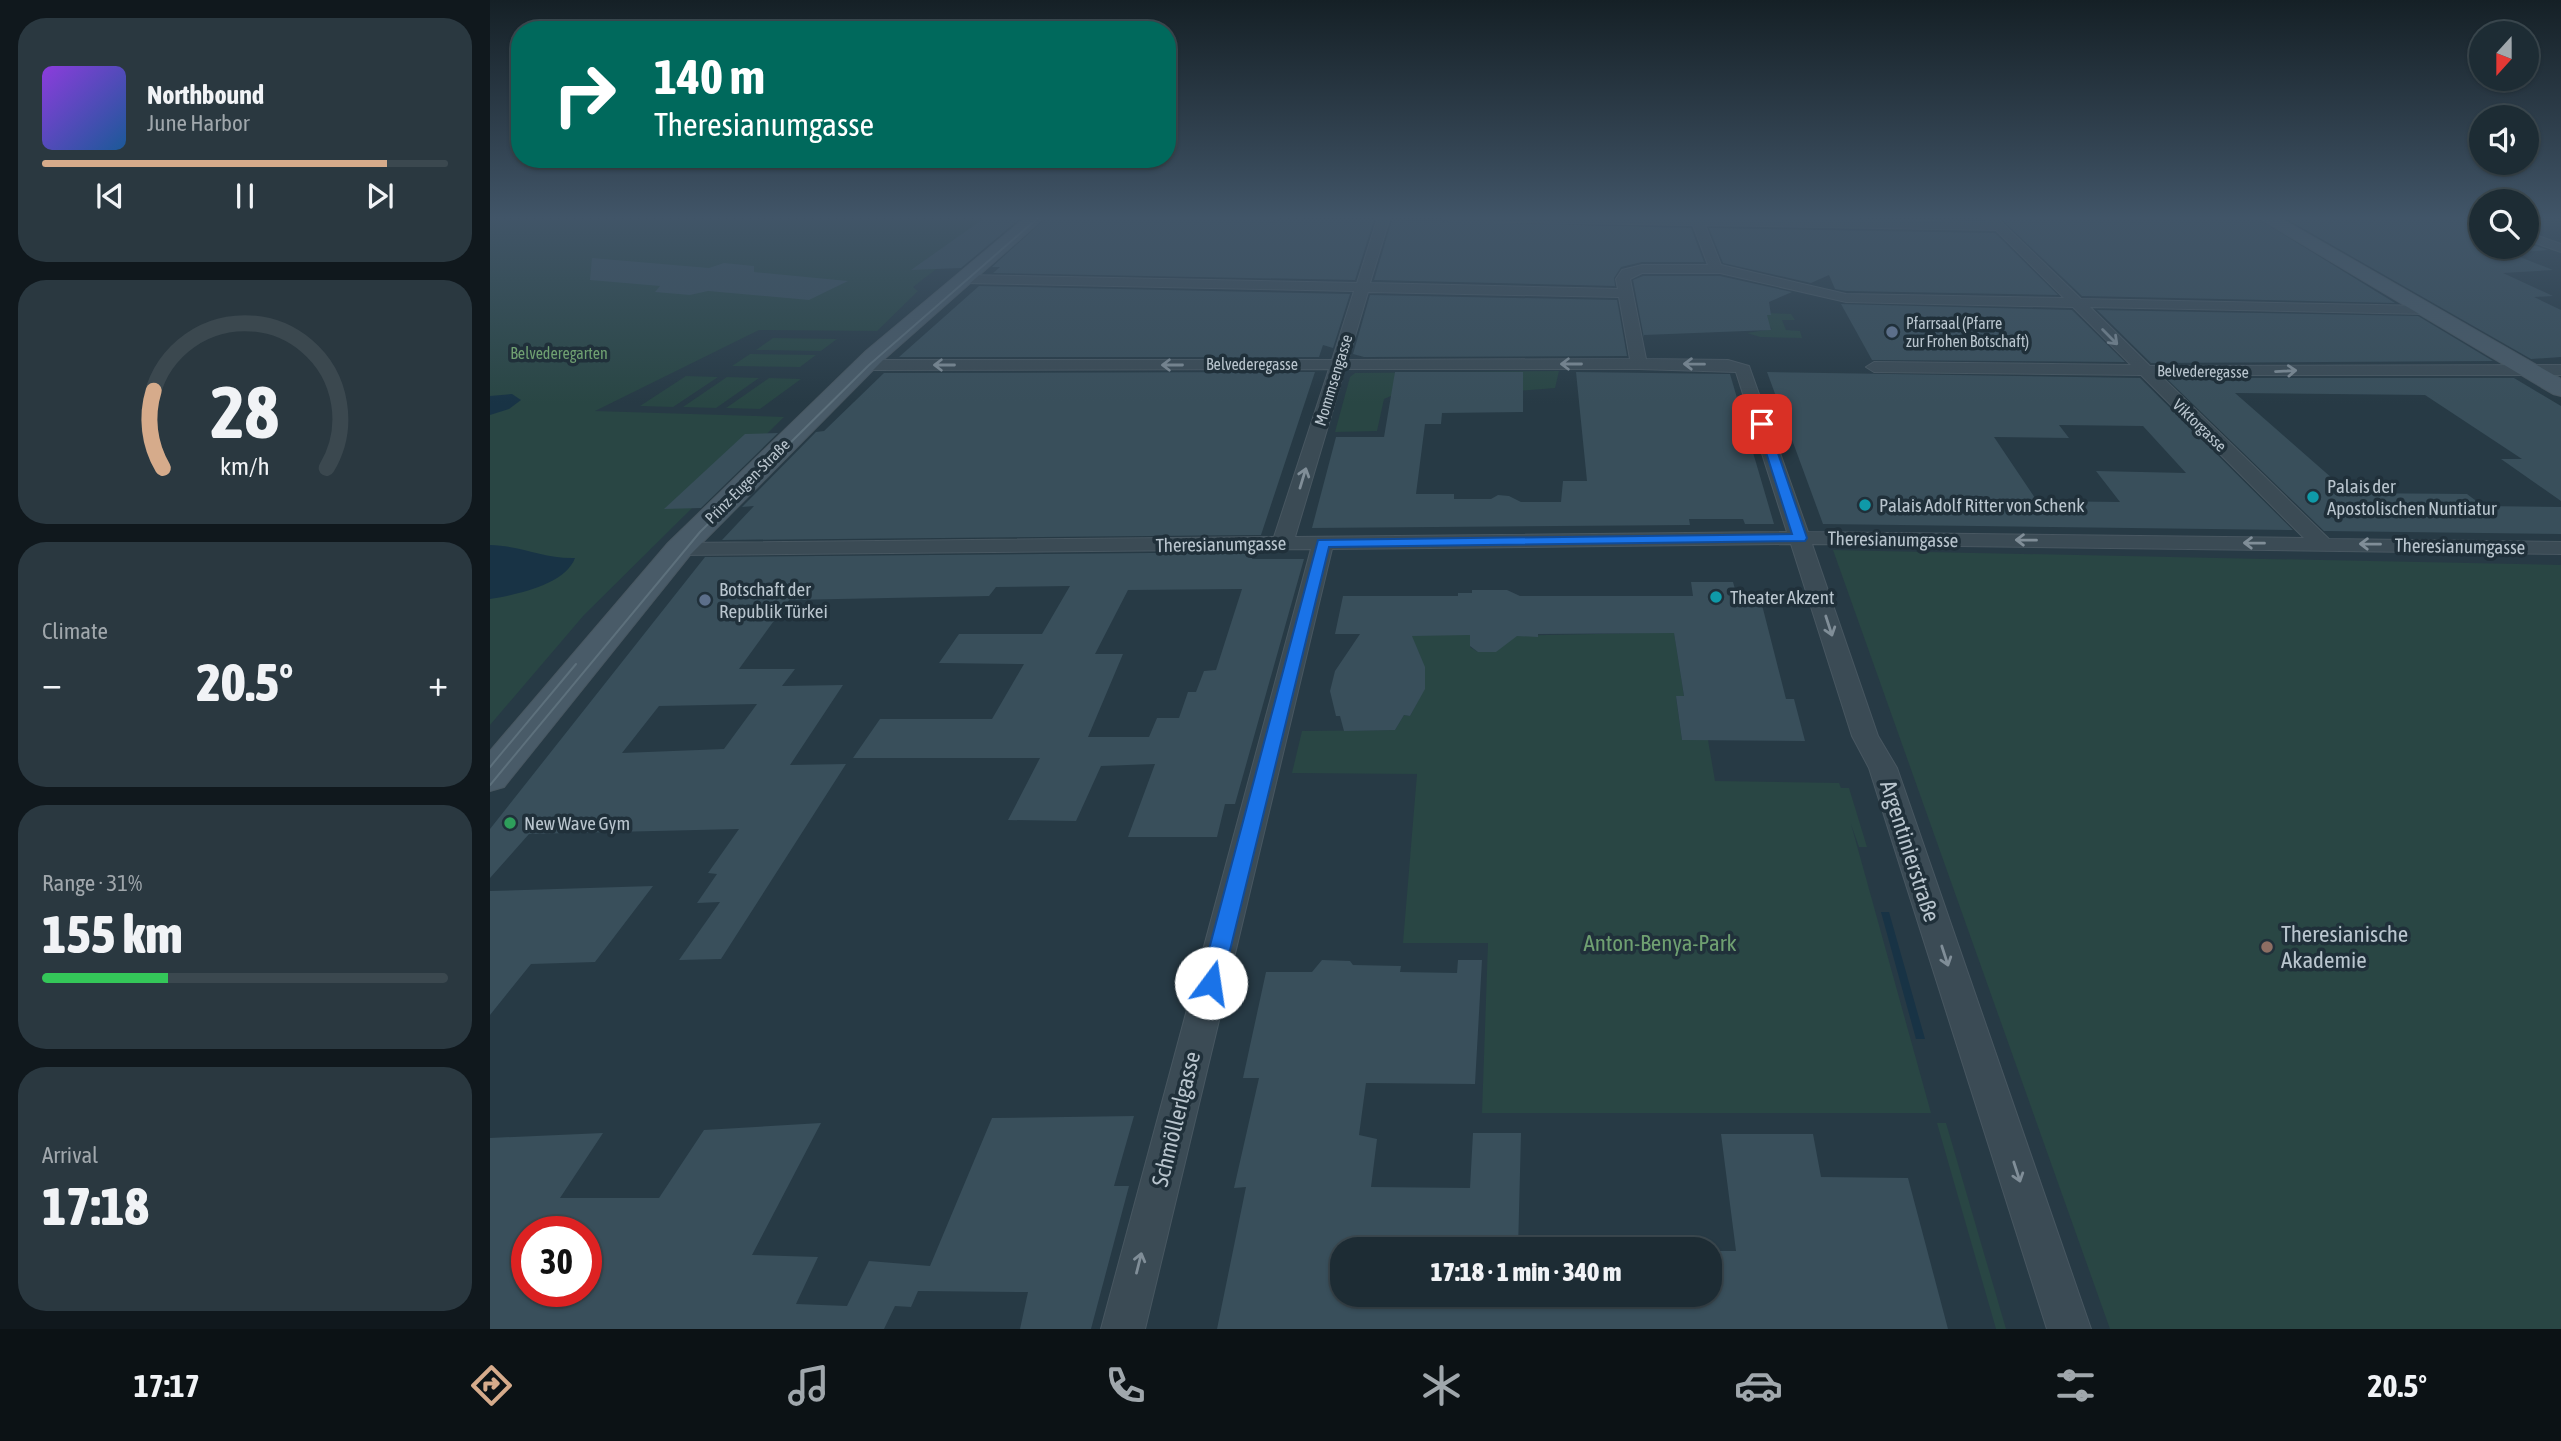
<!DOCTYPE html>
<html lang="en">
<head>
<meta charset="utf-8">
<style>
  :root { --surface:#1d2c34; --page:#2a3840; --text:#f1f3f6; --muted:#a0a7ac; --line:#3b484f; --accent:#d6ab8b }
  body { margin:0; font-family:"Asap Condensed",sans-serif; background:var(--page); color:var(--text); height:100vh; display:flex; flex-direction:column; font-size:26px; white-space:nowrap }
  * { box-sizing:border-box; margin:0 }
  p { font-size:23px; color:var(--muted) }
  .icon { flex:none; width:38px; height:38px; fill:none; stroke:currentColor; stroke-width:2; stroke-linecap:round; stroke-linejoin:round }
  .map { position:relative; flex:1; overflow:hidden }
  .sheet { display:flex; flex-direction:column; gap:18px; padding:18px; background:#10181d; width:490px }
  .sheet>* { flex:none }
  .guide { position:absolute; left:21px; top:21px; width:665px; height:147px; border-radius:28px; box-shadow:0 2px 5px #0004,0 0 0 2px var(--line); background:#00695c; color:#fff; overflow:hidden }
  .needle { width:46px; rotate:201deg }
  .controls { position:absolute; left:1979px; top:21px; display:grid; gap:14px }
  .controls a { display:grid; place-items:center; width:70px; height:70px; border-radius:50%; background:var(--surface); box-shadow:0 2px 5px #0004,0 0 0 2px var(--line); font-size:35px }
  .speed { position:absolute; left:21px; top:1216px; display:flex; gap:14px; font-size:35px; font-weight:700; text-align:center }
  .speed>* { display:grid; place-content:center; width:91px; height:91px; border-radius:50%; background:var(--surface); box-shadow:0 2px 5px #0004,0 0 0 2px var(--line); line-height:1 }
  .speed .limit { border:10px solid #d22; background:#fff; color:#111 }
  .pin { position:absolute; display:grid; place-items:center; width:60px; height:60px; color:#fff; margin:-30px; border-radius:14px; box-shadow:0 4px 10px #0006 }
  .me { position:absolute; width:77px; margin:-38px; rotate:14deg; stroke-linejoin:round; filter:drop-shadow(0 0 5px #0008) }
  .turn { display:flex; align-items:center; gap:24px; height:147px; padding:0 28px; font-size:32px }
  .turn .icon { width:91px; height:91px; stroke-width:2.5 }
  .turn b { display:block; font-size:49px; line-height:60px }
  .big { font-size:52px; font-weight:800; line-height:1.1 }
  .sheet .widget { flex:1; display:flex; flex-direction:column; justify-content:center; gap:10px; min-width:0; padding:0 24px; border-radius:28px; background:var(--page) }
  .sheet .dial { align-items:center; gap:0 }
  .dial svg { height:182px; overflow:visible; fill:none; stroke:var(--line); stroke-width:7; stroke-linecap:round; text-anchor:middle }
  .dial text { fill:var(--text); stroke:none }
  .song { display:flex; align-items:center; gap:21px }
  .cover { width:84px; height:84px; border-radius:10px; background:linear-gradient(135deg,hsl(270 70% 55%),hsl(210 70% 35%)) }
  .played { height:7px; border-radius:4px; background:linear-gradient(90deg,var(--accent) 85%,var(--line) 85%) }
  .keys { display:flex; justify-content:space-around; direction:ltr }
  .heat { display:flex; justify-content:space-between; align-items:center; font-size:38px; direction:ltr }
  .charge { height:10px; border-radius:5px; background:linear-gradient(90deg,#34c759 31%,var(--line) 0) }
  .trip { position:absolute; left:840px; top:1237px; width:392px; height:70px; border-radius:28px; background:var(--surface); box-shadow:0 2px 5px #0004,0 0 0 2px var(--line); font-weight:800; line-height:70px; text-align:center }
  .tabs { display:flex; height:112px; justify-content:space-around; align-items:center; background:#0c1215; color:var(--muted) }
  .tabs .icon { width:49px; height:49px }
  .tabs .selected { color:var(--accent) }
  .tabs b { font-size:32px; color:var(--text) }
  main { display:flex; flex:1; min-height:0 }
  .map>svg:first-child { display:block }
  .green { fill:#294644 }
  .water { fill:#183345 }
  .building { fill:#394f5b; fill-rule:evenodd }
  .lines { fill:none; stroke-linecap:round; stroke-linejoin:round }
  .street-casing { stroke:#485761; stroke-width:2 }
  .secondary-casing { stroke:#485761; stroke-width:2 }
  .street { fill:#3b4b55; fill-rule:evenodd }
  .secondary { fill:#495b68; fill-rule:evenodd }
  .tram { stroke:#5d707c; stroke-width:2 }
  .oneway { stroke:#808e98 }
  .route { fill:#1a73e8; stroke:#114b97; stroke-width:2 }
  .service-dot { fill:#5c6f8a; stroke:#20303a; stroke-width:2.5 }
  .culture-dot { fill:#0f9aa8; stroke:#20303a; stroke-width:2.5 }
  .leisure-dot { fill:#2e9e5b; stroke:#20303a; stroke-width:2.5 }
  .education-dot { fill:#8d6e63; stroke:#20303a; stroke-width:2.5 }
  .labels { text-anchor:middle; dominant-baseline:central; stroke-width:7; stroke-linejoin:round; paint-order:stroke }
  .far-poi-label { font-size:16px; fill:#b9c5ce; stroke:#20303a; text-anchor:start }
  .far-park-label { font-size:16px; fill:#6fa071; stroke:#20303a }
  .far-street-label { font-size:16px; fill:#b9c5ce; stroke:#20303a }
  .poi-label { font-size:19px; fill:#b9c5ce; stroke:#20303a; text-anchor:start }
  .street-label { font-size:19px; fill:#b9c5ce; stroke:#20303a }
  .near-street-label { font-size:23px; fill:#b9c5ce; stroke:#20303a }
  .near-poi-label { font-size:23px; fill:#b9c5ce; stroke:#20303a; text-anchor:start }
  .near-park-label { font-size:23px; fill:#6fa071; stroke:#20303a }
</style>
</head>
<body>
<main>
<section class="sheet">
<div class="widget">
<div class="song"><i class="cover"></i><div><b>Northbound</b><p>June Harbor</p></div></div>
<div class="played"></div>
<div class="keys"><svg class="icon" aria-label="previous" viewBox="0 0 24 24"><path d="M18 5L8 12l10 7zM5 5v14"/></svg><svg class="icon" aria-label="pause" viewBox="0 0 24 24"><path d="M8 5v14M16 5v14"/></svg><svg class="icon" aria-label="next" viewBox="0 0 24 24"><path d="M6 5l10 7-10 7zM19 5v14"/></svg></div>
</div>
<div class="widget dial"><svg viewBox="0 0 100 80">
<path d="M14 69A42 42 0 1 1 86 69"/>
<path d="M14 69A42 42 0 0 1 10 35" stroke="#d6ab8b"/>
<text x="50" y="56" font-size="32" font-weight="700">28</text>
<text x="50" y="72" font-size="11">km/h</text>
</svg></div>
<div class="widget"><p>Climate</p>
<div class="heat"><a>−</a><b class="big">20.5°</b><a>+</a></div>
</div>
<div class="widget"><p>Range · 31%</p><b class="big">155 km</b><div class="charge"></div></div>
<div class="widget"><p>Arrival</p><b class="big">17:18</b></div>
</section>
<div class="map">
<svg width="2071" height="1329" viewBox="0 0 2071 1329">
  <rect width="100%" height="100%" fill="#273a45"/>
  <!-- green -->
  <g class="green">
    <polygon points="0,217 514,217 423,287 428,291 387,331 269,330 105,411 294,417 94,615 0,725"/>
    <polygon points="1276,313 1301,314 1305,320 1292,320 1296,330 1310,331 1312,338 1270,337 1257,333 1282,329 1275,321 1279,320 1275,320"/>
    <polygon points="283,338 347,339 331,351 266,350"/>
    <polygon points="260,354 261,354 326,355 310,367 242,366"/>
    <polygon points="1069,371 1065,388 962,396 903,395 894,399 887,431 845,432 860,377 865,373"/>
    <polygon points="196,376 228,377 183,407 150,406"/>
    <polygon points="237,377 269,378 226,408 193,407"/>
    <polygon points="279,378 311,379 270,409 236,408"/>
    <polygon points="1343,550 2071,565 2071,1329 1620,1329"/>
    <path d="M 1183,626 L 1194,696 L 1186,697 L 1192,740 L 1218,740 L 1225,781 L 1349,783 L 1351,788 L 1359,788 L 1377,847 L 1369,847 L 1361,824 L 1441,1113 L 992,1113 L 998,943 L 913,943 L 927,774 L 802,773 L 812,731 L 905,730 L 914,715 L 920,716 C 941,679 937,670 920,633 L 980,635 L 980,647 L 988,652 L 1015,636 L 1152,633 Z"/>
    <polygon points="1447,1123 1456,1123 1516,1329 1506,1329"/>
  </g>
  <!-- water -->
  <g class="water">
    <polygon points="22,394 31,400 19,409 0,415 0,396"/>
    <path d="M 0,545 C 33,546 54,559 85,558 C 75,585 25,595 0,599 Z"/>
    <polygon points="1391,912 1399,912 1435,1039 1426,1039"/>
  </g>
  <!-- building -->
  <g class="building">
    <polygon points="496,217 532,217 471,268 421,270"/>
    <polygon points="557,217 699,217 884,220 865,280 503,273 510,267 502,267"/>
    <polygon points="1509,217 1765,217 1905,303 1592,296"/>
    <polygon points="1793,217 1969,217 1992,225 1992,247 2037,247 2037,243 2058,250 2020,253 2063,270 2013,273 2063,296 2044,297 2071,310 2071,357 2041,359"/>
    <polygon points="902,220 1201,228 1214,262 1152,262 1131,267 1124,278 1125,286 884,280"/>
    <polygon points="1219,228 1505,233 1568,295 1356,291 1345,289 1339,275 1321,283 1233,263"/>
    <polygon points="102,258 219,268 234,263 264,266 264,272 358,281 319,300 218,291 200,295 165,292 170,286 100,280"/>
    <polygon points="1153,276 1230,276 1302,292 1279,302 1281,315 1277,315 1281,330 1154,335 1154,338 1143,280"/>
    <polygon points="489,286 860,294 843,348 833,345 829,357 409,357"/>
    <polygon points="880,295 1127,300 1137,356 874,357 863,354"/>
    <polygon points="1351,304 1582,310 1635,362 1382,360"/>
    <polygon points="1607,310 1928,316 2003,361 1661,363"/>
    <polygon points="825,372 771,535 232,540 264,506 252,507 326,432 334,431 394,373"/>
    <polygon points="905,372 1033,372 1033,412 952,413 951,424 935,424 926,494 964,494 964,499 1001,499 1008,495 1019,496 1031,502 1071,502 1073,481 1097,481 1086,372 1240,374 1284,524 1255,524 1253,519 1199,519 1200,525 822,528 846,437 894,437"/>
    <path d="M 1277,372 L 1650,378 L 1803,530 L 1333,524 ZM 1569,425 L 1653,426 L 1696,473 L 1606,471 L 1630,502 L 1547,501 L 1504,437 L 1579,438 Z"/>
    <polygon points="1676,378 2024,378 2071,406 2071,501 2011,459 2032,459 1935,395 1745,393 1859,493 1977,494 1993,506 2071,507 2071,534 1834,531"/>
    <polygon points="288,433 211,508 174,509 255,434"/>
    <path d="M 765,552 L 762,559 L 814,559 L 745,804 L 735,804 L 727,837 L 638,837 L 665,764 L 611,766 L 586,821 L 518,820 L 550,758 L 363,758 L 390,719 L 502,719 L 534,664 L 449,663 L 469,634 L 552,634 L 580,586 L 506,587 L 499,596 L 299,600 L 249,669 L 305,669 L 292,686 L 353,685 L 300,765 L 356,764 L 231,959 L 189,960 L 230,902 L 207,903 L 227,874 L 218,873 L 249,829 L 39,834 L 0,878 L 0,829 L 215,557 ZM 752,589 L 726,670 L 714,671 L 706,692 L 698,692 L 689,718 L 667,718 L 659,737 L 598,737 L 633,654 L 605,654 L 638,590 ZM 267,704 L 234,749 L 132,753 L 169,706 Z"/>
    <polygon points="1201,582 1243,582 1247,596 1270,597 1296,699 1304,699 1315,741 1192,740 1186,696 1194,696 1184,633 1048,634 1048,637 1027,636 1006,652 988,652 980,646 980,635 922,636 935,667 935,689 920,716 914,715 905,730 854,731 850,716 846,716 840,691 845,671 870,634 845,634 853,596 968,596 968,593 982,593 982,590 1017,590 1030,596 1203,596"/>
    <polygon points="163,886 105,962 41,964 0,1015 0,891"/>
    <polygon points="832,960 860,961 863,965 911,966 910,972 967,973 968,960 992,960 985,1084 876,1083 869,1135 887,1139 881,1187 980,1188 983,1133 1031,1133 1028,1250 852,1250 852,1295 1220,1295 1220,1251 1246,1251 1231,1134 1323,1134 1331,1177 1418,1178 1458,1329 727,1329 756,1187 744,1188 769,1078 753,1078 776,972 822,972"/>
    <path d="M 644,1116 L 624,1186 L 639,1186 L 601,1329 L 530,1329 L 538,1292 L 428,1291 L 421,1307 L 405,1306 L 394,1329 L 0,1329 L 0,1138 L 113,1133 L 70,1198 L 169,1198 L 214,1130 L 331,1123 L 262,1255 L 328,1257 L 306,1304 L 357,1306 L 379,1261 L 440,1266 L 502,1118 ZM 37,1232 L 96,1232 L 96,1292 L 37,1292 Z"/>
  </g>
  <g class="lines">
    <defs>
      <g id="street">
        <path d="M 888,217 L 900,217 L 880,283 L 1128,289 L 1126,279 L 1132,270 L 1152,265 L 1218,265 L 1203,225 L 959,221 L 953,217 L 1212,217 L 1498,222 L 1494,217 L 1506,217 L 1591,299 L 1937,306 L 1944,310 L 1937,314 L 1600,307 L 1660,366 L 2071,365 L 2071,375 L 1670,375 L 1839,539 L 2071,542 L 2071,554 L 1322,544 L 1388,736 L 1407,768 L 1601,1329 L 1557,1329 L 1379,768 L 1362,736 L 1301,544 L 842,549 L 655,1329 L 611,1329 L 821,549 L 189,555 L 178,549 L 189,543 L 784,537 L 839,369 L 374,370 L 366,365 L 374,360 L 842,360 L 864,291 L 474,283 L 467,279 L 474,275 L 867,283 ZM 1215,225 L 1506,230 L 1574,298 L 1356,294 L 1231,265 ZM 1152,273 L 1230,273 L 1356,302 L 1583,307 L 1641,365 L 1384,362 L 1376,367 L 1384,372 L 1651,375 L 1814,538 L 1318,532 L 1259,366 L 1238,360 L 1156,359 L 1140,279 ZM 878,292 L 1129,297 L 1140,359 L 858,360 ZM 855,369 L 1149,369 L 1246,372 L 1297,532 L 805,537 Z"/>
        <polygon points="1979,217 1992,217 1992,222 1981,220"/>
        <polygon points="2037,232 2071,244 2071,252 2037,240"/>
      </g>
      <g id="secondary">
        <polygon points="536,217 555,217 392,361 200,555 14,787 0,791 0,751 178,543 376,351"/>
        <polygon points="1767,217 1788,217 2071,379 2071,396 2063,394"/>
      </g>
    </defs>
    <!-- street casing -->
    <use href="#street" class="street-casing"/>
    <!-- secondary casing -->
    <use href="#secondary" class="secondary-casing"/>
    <!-- street -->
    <use href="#street" class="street"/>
    <!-- secondary -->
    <use href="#secondary" class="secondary"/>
    <!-- tram -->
    <g class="tram">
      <polyline points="0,767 86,664"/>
      <polyline points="0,785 210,532 379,365 549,217"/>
    </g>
  </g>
  <!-- one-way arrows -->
  <defs><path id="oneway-shaft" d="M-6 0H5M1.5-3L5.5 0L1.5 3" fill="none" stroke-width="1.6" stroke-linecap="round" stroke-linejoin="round" transform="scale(1.75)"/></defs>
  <g class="oneway">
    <use href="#oneway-shaft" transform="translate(1620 337) rotate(45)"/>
    <use href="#oneway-shaft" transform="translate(1081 364) rotate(180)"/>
    <use href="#oneway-shaft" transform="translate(1204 364) rotate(-179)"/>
    <use href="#oneway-shaft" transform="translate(454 365) rotate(180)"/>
    <use href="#oneway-shaft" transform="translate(682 365) rotate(180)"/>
    <use href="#oneway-shaft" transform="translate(1796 371) rotate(-3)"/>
    <use href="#oneway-shaft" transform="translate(813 478) rotate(-73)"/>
    <use href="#oneway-shaft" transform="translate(1536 540) rotate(-179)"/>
    <use href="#oneway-shaft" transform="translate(1764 543) rotate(-179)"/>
    <use href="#oneway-shaft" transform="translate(1880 544) rotate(-179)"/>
    <use href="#oneway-shaft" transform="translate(1339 626) rotate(72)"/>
    <use href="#oneway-shaft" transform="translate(1455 956) rotate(72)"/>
    <use href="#oneway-shaft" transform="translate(1527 1172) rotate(72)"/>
    <use href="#oneway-shaft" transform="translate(649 1263) rotate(-76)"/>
  </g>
  <!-- sky -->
  <linearGradient id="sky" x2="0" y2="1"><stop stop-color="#152026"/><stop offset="0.54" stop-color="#415568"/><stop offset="1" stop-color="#415568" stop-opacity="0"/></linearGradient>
  <rect width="2071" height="403" fill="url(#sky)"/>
  <!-- route -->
  <polygon class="route" points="1272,420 1278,424 1317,538 1315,541 839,547 732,983 728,990 721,992 713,990 710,983 828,540 1302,534 1267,424"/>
  <!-- markers -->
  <g class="service-dot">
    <circle cx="1402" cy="332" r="7"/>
    <circle cx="215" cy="600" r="7"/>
  </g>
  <g class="culture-dot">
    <circle cx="1823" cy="497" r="7"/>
    <circle cx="1375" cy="505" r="7"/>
    <circle cx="1226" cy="597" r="7"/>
  </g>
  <circle class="leisure-dot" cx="20" cy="823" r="7"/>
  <circle class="education-dot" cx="1777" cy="947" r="7"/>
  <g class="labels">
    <!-- far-poi labels -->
    <g class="far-poi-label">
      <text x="1416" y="323">Pfarrsaal (Pfarre<tspan x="1416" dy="18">zur Frohen Botschaft)</tspan></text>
    </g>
    <!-- far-park labels -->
    <g class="far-park-label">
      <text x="69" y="353">Belvederegarten</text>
    </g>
    <!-- far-street labels -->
    <g class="far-street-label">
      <text x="762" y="364">Belvederegasse</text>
      <text transform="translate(1713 371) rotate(1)">Belvederegasse</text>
      <text transform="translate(843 380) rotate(-73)">Mommsengasse</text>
      <text transform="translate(1710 425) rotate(44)">Viktorgasse</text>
      <text transform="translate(257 481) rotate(-45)">Prinz-Eugen-Straße</text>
    </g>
    <!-- poi labels -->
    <g class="poi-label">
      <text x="1837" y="486">Palais der<tspan x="1837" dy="22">Apostolischen Nuntiatur</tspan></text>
      <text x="1389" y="505">Palais Adolf Ritter von Schenk</text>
      <text x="229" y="589">Botschaft der<tspan x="229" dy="22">Republik Türkei</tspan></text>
      <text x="1240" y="597">Theater Akzent</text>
      <text x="34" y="823">New Wave Gym</text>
    </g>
    <!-- street labels -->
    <g class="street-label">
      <text transform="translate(1403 539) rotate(1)">Theresianumgasse</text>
      <text transform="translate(731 544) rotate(-1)">Theresianumgasse</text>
      <text transform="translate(1970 546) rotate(1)">Theresianumgasse</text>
    </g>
    <!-- near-street labels -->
    <g class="near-street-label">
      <text transform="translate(1420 851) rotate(72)">Argentinierstraße</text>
      <text transform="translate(686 1119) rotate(-76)">Schmöllerlgasse</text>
    </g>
    <!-- near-poi labels -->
    <g class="near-poi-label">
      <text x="1791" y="934">Theresianische<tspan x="1791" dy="26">Akademie</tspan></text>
    </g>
    <!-- near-park labels -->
    <g class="near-park-label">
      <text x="1170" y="943">Anton-Benya-Park</text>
    </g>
  </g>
</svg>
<div class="controls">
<a><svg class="needle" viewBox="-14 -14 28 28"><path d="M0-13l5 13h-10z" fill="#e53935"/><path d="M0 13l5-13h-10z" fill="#a0a7ac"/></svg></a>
<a><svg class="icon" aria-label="sound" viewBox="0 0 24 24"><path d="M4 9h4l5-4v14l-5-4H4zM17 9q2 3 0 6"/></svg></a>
<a><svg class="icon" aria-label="search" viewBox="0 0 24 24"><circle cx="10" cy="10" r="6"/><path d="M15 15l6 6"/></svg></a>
</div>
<div class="speed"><div class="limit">30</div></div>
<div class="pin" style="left:1272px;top:424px;background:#d93025"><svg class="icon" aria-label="arrive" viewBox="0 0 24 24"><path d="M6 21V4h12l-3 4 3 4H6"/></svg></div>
<svg class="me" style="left:721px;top:983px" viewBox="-20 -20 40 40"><circle r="19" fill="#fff"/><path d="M0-13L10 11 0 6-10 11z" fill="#1a73e8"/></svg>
<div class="trip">17:18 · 1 min · 340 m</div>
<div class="guide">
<div class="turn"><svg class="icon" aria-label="right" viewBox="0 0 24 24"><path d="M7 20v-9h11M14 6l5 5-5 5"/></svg><div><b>140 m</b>Theresianumgasse</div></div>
</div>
</div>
</main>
<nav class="tabs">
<b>17:17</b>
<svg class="icon selected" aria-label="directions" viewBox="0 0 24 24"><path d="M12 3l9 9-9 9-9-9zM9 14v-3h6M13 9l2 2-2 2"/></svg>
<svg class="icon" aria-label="music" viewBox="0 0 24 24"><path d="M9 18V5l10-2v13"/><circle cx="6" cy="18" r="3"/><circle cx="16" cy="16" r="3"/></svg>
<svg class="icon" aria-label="phone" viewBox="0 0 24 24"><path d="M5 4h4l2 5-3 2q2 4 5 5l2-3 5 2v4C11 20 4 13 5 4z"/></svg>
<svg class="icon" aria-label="climate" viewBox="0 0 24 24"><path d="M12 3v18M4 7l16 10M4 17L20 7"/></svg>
<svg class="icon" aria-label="car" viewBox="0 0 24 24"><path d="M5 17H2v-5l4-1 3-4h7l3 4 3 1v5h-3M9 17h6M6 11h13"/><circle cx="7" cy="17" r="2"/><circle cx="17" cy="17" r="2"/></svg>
<svg class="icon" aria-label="filters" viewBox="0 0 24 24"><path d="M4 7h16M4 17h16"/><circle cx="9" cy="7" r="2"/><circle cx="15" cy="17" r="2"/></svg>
<b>20.5°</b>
</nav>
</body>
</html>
